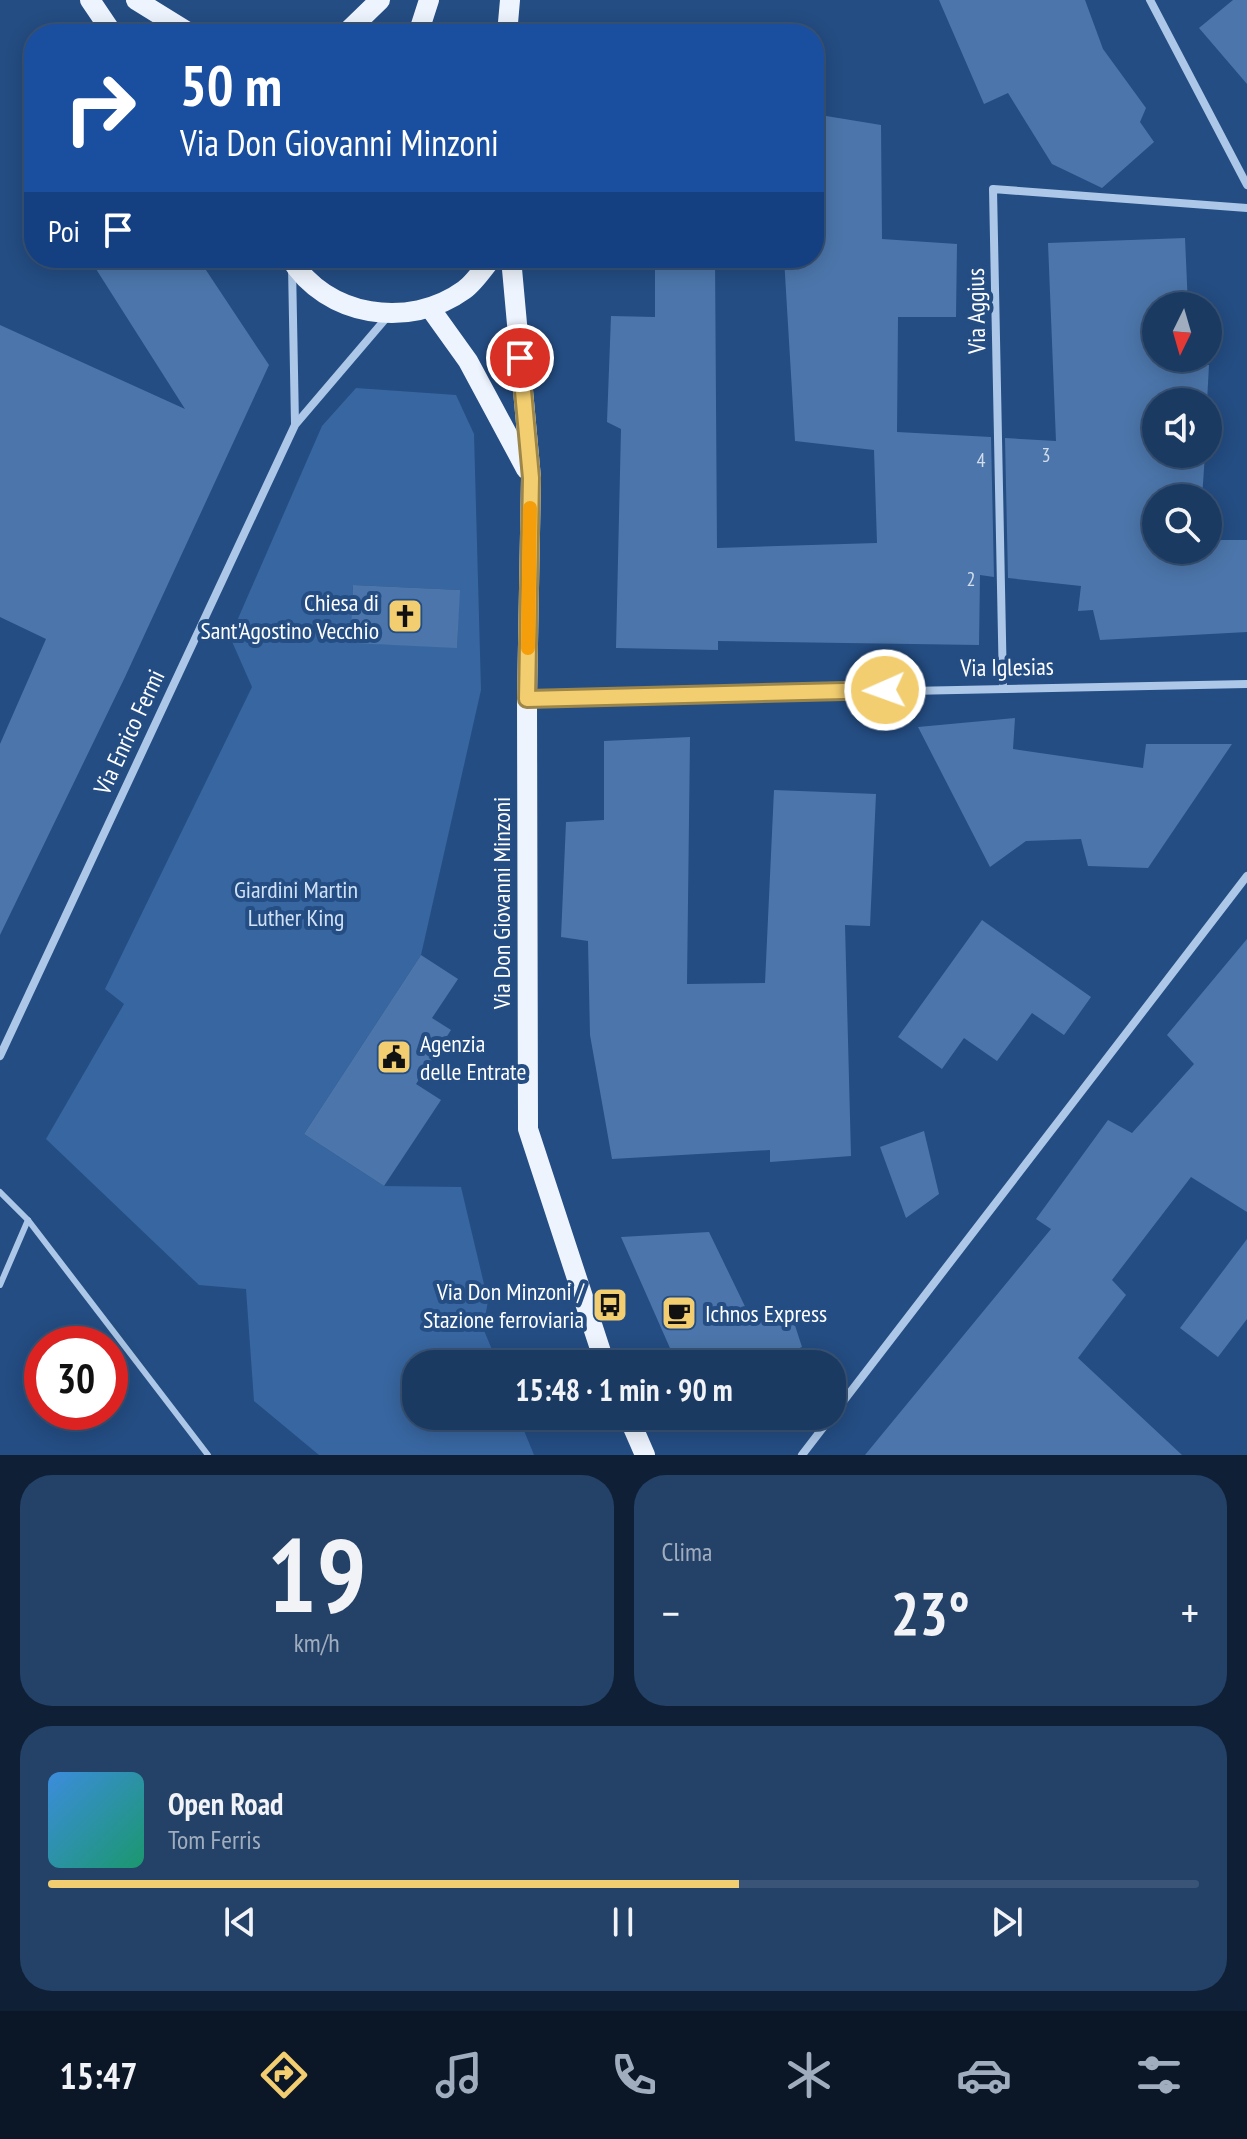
<!DOCTYPE html>
<html lang="it">
<head>
<meta charset="utf-8">
<style>
  :root { --surface:#1b3a62; --page:#244168; --text:#f1f3f6; --muted:#a0adbe; --line:#395477; --accent:#f2ce70 }
  body { margin:0; font-family:"PT Sans Narrow",sans-serif; background:var(--page); color:var(--text); height:100vh; display:flex; flex-direction:column; font-size:30px; white-space:nowrap }
  * { box-sizing:border-box; margin:0 }
  p { font-size:26px; color:var(--muted) }
  .icon { flex:none; width:44px; height:44px; fill:none; stroke:currentColor; stroke-width:2; stroke-linecap:round; stroke-linejoin:round }
  .map { position:relative; height:1455px; overflow:hidden }
  .sheet { display:flex; flex-direction:column; gap:20px; padding:20px; background:#0f2036; flex:1 }
  .sheet>* { flex:none }
  .top-card { position:absolute; left:24px; top:24px; width:800px; height:244px; border-radius:32px; box-shadow:0 4px 20px #0003,0 0 0 2px var(--line); background:#1a4fa0; color:#fff; overflow:hidden }
  .needle { width:52px; rotate:185deg }
  .tools { position:absolute; left:1142px; top:292px; display:grid; gap:16px }
  .tools a { display:grid; place-items:center; width:80px; height:80px; border-radius:50%; background:var(--surface); box-shadow:0 4px 20px #0003,0 0 0 2px var(--line); font-size:40px }
  .speed { position:absolute; left:24px; top:1326px; display:flex; gap:16px; font-size:40px; font-weight:700; text-align:center }
  .speed>* { display:grid; place-content:center; width:104px; height:104px; border-radius:50%; background:var(--surface); box-shadow:0 4px 20px #0003,0 0 0 2px var(--line); line-height:1 }
  .speed .limit { border:12px solid #d22; background:#fff; color:#111 }
  .pin { position:absolute; display:grid; place-items:center; width:68px; height:68px; color:#fff; margin:-34px; border:4px solid #fff; border-radius:50%; box-shadow:0 2px 8px #0007 }
  .me { position:absolute; width:88px; margin:-44px; rotate:268deg; stroke-linejoin:round; filter:drop-shadow(0 0 6px #0008) }
  .turn { display:flex; align-items:center; gap:28px; height:168px; padding:0 24px; font-size:36px }
  .turn .icon { width:104px; height:104px; stroke-width:2.5 }
  .turn b { display:block; font-size:56px; line-height:68px }
  .then { display:flex; align-items:center; height:76px; padding:0 24px; background:#0003; gap:16px; font-size:30px }
  .big { font-size:60px; font-weight:800; line-height:1.1 }
  .sheet .widget { flex:1; display:flex; flex-direction:column; justify-content:center; gap:12px; min-width:0; padding:0 28px; border-radius:32px; background:var(--page) }
  .sheet .dial { align-items:center; gap:0 }
  .dial b { font-size:104px; line-height:1 }
  .song { display:flex; align-items:center; gap:24px }
  .cover { width:96px; height:96px; border-radius:12px; background:linear-gradient(135deg,hsl(210 70% 55%),hsl(160 70% 35%)) }
  .played { height:8px; border-radius:4px; background:linear-gradient(90deg,var(--accent) 60%,var(--line) 60%) }
  .keys { display:flex; justify-content:space-around; direction:ltr }
  .heat { display:flex; justify-content:space-between; align-items:center; font-size:44px; direction:ltr }
  .sheet .tiles { flex:1; display:grid; gap:20px; grid-template-columns:1fr 1fr }
  .widget:last-child { grid-column:span 2 }
  .trip { position:absolute; left:402px; top:1350px; width:444px; height:80px; border-radius:32px; background:var(--surface); box-shadow:0 4px 20px #0003,0 0 0 2px var(--line); font-weight:800; line-height:80px; text-align:center }
  .dock { display:flex; height:128px; justify-content:space-around; align-items:center; background:#0b1727; color:var(--muted) }
  .dock .icon { width:56px; height:56px }
  .dock .active { color:var(--accent) }
  .dock b { font-size:36px; color:var(--text) }
  .map>svg:first-child { display:block }
  .green { fill:#3866a0; fill-rule:evenodd }
  .building { fill:#4c76ab }
  .lines { fill:none; stroke-linecap:round; stroke-linejoin:round }
  .lane { stroke:#acc7e7; stroke-width:6 }
  .street { stroke:#acc7e7; stroke-width:8 }
  .primary { stroke:#eef4fd; stroke-width:20 }
  .route-casing { stroke:#9d8649; stroke-width:20 }
  .route { stroke:#f2ce70; stroke-width:14 }
  .slow { stroke:#f59e0b; stroke-width:14 }
  .labels { text-anchor:middle; dominant-baseline:central; stroke-width:8; stroke-linejoin:round; paint-order:stroke }
  .number-label { font-size:20px; fill:#d2ddea }
  .street-label { font-size:24px; fill:#fff; stroke:#244d83 }
  .poi-label { font-size:24px; fill:#fff; stroke:#244d83; text-anchor:end }
  .park-label { font-size:24px; fill:#d0e1f6; stroke:#244d83 }
</style>
</head>
<body>
<div class="map">
<svg width="1247" height="1455" viewBox="0 0 1247 1455">
  <rect width="100%" height="100%" fill="#244d83"/>
  <!-- green -->
  <path class="green" d="M 356,388 L 456,395 L 474,434 L 481,690 L 421,955 L 304,1134 L 384,1186 L 461,1187 L 488,1301 L 483,1328 L 498,1364 L 416,1364 L 416,1416 L 518,1416 L 534,1455 L 319,1455 L 254,1401 L 246,1289 L 199,1285 L 46,1139 L 124,1004 L 105,989 L 252,687 L 230,637 L 322,426 ZM 353,585 L 459,590 L 457,647 L 350,643 Z"/>
  <!-- building -->
  <g class="building">
    <polygon points="939,0 1085,0 1103,49 1146,108 1140,122 1154,142 1102,188 1052,164 1008,93 984,104"/>
    <polygon points="1233,0 1247,0 1247,84 1199,28"/>
    <polygon points="814,114 881,125 882,239 957,244 956,317 898,317 897,432 991,437 994,577 980,575 979,645 718,641 718,650 616,648 621,429 607,422 611,316 655,317 655,258 715,258 717,548 877,543 874,450 795,441 784,258 814,258"/>
    <polygon points="1185,238 1188,306 1156,306 1156,358 1190,358 1190,364 1209,365 1207,402 1156,402 1156,454 1205,454 1202,498 1156,498 1156,550 1208,550 1208,540 1247,540 1247,632 1100,640 1093,610 1078,611 1081,586 1008,578 1005,438 1056,441 1048,243"/>
    <polygon points="89,258 198,258 269,365 125,677 0,935 0,744 46,639 0,617 0,325 185,409"/>
    <polygon points="353,585 460,590 457,648 350,643"/>
    <polygon points="1015,718 1013,749 1143,768 1146,744 1232,744 1148,868 1088,866 1081,839 1026,841 990,867 918,727"/>
    <polygon points="690,737 687,984 765,983 774,790 876,794 870,926 845,925 851,1156 770,1162 770,1150 612,1159 590,1035 588,941 561,937 566,822 604,820 604,741"/>
    <polygon points="982,920 1091,997 1064,1035 1032,1013 997,1061 964,1038 942,1069 898,1037"/>
    <polygon points="1247,939 1247,1212 1191,1177 1112,1280 1126,1295 1078,1358 1182,1455 865,1455 1051,1229 1036,1219 1108,1120 1132,1133 1194,1064 1167,1035"/>
    <polygon points="421,955 458,979 432,1018 451,1030 416,1084 441,1100 384,1186 304,1134"/>
    <polygon points="924,1131 939,1194 906,1218 880,1147"/>
    <polygon points="709,1232 754,1325 789,1307 802,1347 771,1360 773,1364 677,1364 621,1237"/>
    <polygon points="1247,1239 1247,1319 1218,1357 1180,1328"/>
  </g>
  <g class="lines">
    <!-- lane -->
    <g class="lane">
      <polyline points="0,1192 28,1220 208,1455"/>
      <polyline points="0,1285 28,1220"/>
    </g>
    <!-- street -->
    <g class="street">
      <polyline points="1150,0 1247,185"/>
      <polyline points="292,266 295,424"/>
      <polyline points="1003,687 993,189 1247,208"/>
      <polyline points="528,699 1247,684"/>
      <polyline points="0,1056 295,425 388,316"/>
      <polyline points="802,1455 1247,876"/>
    </g>
    <!-- primary -->
    <g class="primary">
      <polyline points="90,0 113,34"/>
      <polyline points="136,0 191,34"/>
      <polyline points="345,34 380,0"/>
      <polyline points="418,34 429,0"/>
      <polyline points="507,34 510,0"/>
      <path d="M 290,258 C 326,317 409,330 464,290 C 474,283 484,268 492,258"/>
      <polyline points="511,258 531,478 527,699 528,1129 605,1364"/>
      <polyline points="430,308 468,361 526,469"/>
      <polyline points="628,1416 645,1455"/>
    </g>
  </g>
  <g class="lines">
    <defs>
      <polyline id="route" points="520,358 531,478 527,699 885,690"/>
    </defs>
    <!-- route casing -->
    <use href="#route" class="route-casing"/>
    <!-- route -->
    <use href="#route" class="route"/>
    <!-- slow -->
    <polyline class="slow" points="528,648 530,508"/>
  </g>
  <!-- icons -->
  <defs>
    <symbol id="church-square" viewBox="-11 -11 22 22"><rect x="-9" y="-9" width="18" height="18" rx="4" fill="#f2ce70" stroke="#244d83"/><path d="M-1.2-6h2.4v3.5h3.3v2.4h-3.3V6h-2.4V-.1h-3.3v-2.4h3.3Z" fill="#111"/></symbol>
    <symbol id="civic-square" viewBox="-11 -11 22 22"><rect x="-9" y="-9" width="18" height="18" rx="4" fill="#f2ce70" stroke="#244d83"/><path d="M-.6-6.5H3V-4.5H.6V-3L4-1V1h2V6H-6V1h2V-1L-.6-3ZM-1.2 2.5V6h2.4V2.5Z" fill="#111"/></symbol>
    <symbol id="bus-square" viewBox="-11 -11 22 22"><rect x="-9" y="-9" width="18" height="18" rx="4" fill="#f2ce70" stroke="#244d83"/><path d="M-5-6H5V4H4V6H2V4H-2V6H-4V4H-5ZM-3.5-4V0h7V-4ZM-3.5 1.2v1.5H-2V1.2ZM2 1.2v1.5H3.5V1.2Z" fill="#111"/></symbol>
    <symbol id="cafe-square" viewBox="-11 -11 22 22"><rect x="-9" y="-9" width="18" height="18" rx="4" fill="#f2ce70" stroke="#244d83"/><path d="M-5.5-4.5H6V0H3Q3 3.5 0 3.5H-2.5Q-5.5 3.5-5.5 0ZM3-3.2v2h1.7v-2ZM-6 4.5H4V6H-6Z" fill="#111"/></symbol>
  </defs>
  <g fill-rule="evenodd">
    <use href="#church-square" x="385" y="596" width="40" height="40"/>
    <use href="#civic-square" x="374" y="1037" width="40" height="40"/>
    <use href="#bus-square" x="590" y="1285" width="40" height="40"/>
    <use href="#cafe-square" x="659" y="1293" width="40" height="40"/>
  </g>
  <g class="labels">
    <!-- number labels -->
    <g class="number-label">
      <text x="1046" y="455">3</text>
      <text x="981" y="460">4</text>
      <text x="971" y="579">2</text>
    </g>
    <!-- street labels -->
    <g class="street-label">
      <text transform="translate(976 311) rotate(-91)">Via Aggius</text>
      <text transform="translate(1007 667) rotate(-1)">Via Iglesias</text>
      <text transform="translate(129 732) rotate(-65)">Via Enrico Fermi</text>
      <text transform="translate(501 903) rotate(-90)">Via Don Giovanni Minzoni</text>
    </g>
    <!-- poi labels -->
    <g class="poi-label">
      <text x="379" y="602">Chiesa di<tspan x="379" dy="28">Sant'Agostino Vecchio</tspan></text>
      <text x="420" y="1043" text-anchor="start">Agenzia<tspan x="420" dy="28">delle Entrate</tspan></text>
      <text x="584" y="1291">Via Don Minzoni /<tspan x="584" dy="28">Stazione ferroviaria</tspan></text>
      <text x="705" y="1313" text-anchor="start">Ichnos Express</text>
    </g>
    <!-- park labels -->
    <g class="park-label">
      <text x="296" y="889">Giardini Martin<tspan x="296" dy="28">Luther King</tspan></text>
    </g>
  </g>
</svg>
<div class="tools">
<a><svg class="needle" viewBox="-14 -14 28 28"><path d="M0-13l5 13h-10z" fill="#e53935"/><path d="M0 13l5-13h-10z" fill="#a0adbe"/></svg></a>
<a><svg class="icon" aria-label="sound" viewBox="0 0 24 24"><path d="M4 9h4l5-4v14l-5-4H4zM17 9q2 3 0 6"/></svg></a>
<a><svg class="icon" aria-label="search" viewBox="0 0 24 24"><circle cx="10" cy="10" r="6"/><path d="M15 15l6 6"/></svg></a>
</div>
<div class="speed"><div class="limit">30</div></div>
<div class="pin" style="left:520px;top:358px;background:#d93025"><svg class="icon" aria-label="arrive" viewBox="0 0 24 24"><path d="M6 21V4h12l-3 4 3 4H6"/></svg></div>
<svg class="me" style="left:885px;top:690px" viewBox="-20 -20 40 40"><circle r="17" fill="#f2ce70" stroke="#fff" stroke-width="3"/><path d="M0-11L8 9 0 5-8 9z" fill="#fff"/></svg>
<div class="trip">15:48 · 1 min · 90 m</div>
<div class="top-card">
<div class="turn"><svg class="icon" aria-label="right" viewBox="0 0 24 24"><path d="M7 20v-9h11M14 6l5 5-5 5"/></svg><div><b>50 m</b>Via Don Giovanni Minzoni</div></div>
<div class="then">Poi<svg class="icon" aria-label="arrive" viewBox="0 0 24 24"><path d="M6 21V4h12l-3 4 3 4H6"/></svg></div>
</div>
</div>
<section class="sheet">
<div class="tiles">
<div class="widget dial"><b>19</b><p>km/h</p></div>
<div class="widget"><p>Clima</p>
<div class="heat"><a>−</a><b class="big">23°</b><a>+</a></div>
</div>
<div class="widget">
<div class="song"><i class="cover"></i><div><b>Open Road</b><p>Tom Ferris</p></div></div>
<div class="played"></div>
<div class="keys"><svg class="icon" aria-label="previous" viewBox="0 0 24 24"><path d="M18 5L8 12l10 7zM5 5v14"/></svg><svg class="icon" aria-label="pause" viewBox="0 0 24 24"><path d="M8 5v14M16 5v14"/></svg><svg class="icon" aria-label="next" viewBox="0 0 24 24"><path d="M6 5l10 7-10 7zM19 5v14"/></svg></div>
</div>
</div>
</section>
<nav class="dock">
<b>15:47</b>
<svg class="icon active" aria-label="directions" viewBox="0 0 24 24"><path d="M12 3l9 9-9 9-9-9zM9 14v-3h6M13 9l2 2-2 2"/></svg>
<svg class="icon" aria-label="music" viewBox="0 0 24 24"><path d="M9 18V5l10-2v13"/><circle cx="6" cy="18" r="3"/><circle cx="16" cy="16" r="3"/></svg>
<svg class="icon" aria-label="phone" viewBox="0 0 24 24"><path d="M5 4h4l2 5-3 2q2 4 5 5l2-3 5 2v4C11 20 4 13 5 4z"/></svg>
<svg class="icon" aria-label="climate" viewBox="0 0 24 24"><path d="M12 3v18M4 7l16 10M4 17L20 7"/></svg>
<svg class="icon" aria-label="car" viewBox="0 0 24 24"><path d="M5 17H2v-5l4-1 3-4h7l3 4 3 1v5h-3M9 17h6M6 11h13"/><circle cx="7" cy="17" r="2"/><circle cx="17" cy="17" r="2"/></svg>
<svg class="icon" aria-label="filters" viewBox="0 0 24 24"><path d="M4 7h16M4 17h16"/><circle cx="9" cy="7" r="2"/><circle cx="15" cy="17" r="2"/></svg>
</nav>
</body>
</html>
